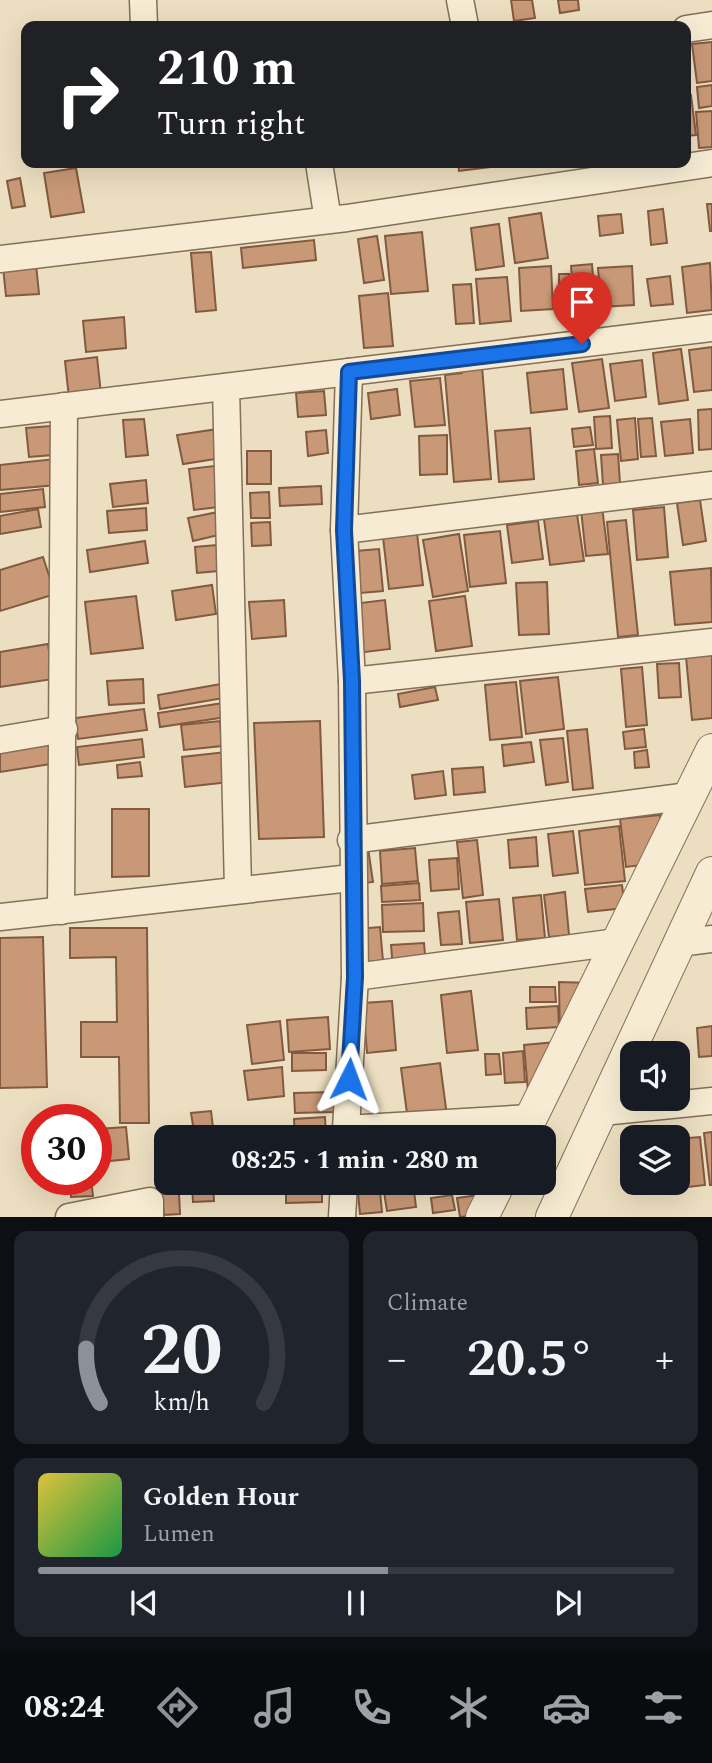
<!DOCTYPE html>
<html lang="en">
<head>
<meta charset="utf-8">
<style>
  :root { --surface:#171b24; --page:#20242c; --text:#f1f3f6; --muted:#9ea1a6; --line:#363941; --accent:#8c9099 }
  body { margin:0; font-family:Spectral,serif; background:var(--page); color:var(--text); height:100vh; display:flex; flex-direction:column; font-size:26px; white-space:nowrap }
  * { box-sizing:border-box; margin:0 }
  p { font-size:23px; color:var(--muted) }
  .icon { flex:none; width:38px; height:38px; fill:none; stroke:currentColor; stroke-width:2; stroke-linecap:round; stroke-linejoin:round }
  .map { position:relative; height:1217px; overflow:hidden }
  .sheet { display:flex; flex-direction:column; gap:14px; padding:14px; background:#0d0f14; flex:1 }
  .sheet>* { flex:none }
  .guide { position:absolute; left:21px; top:21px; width:670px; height:147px; border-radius:14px; box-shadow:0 7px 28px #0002; background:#202124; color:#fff; overflow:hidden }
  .buttons { position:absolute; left:620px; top:1041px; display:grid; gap:14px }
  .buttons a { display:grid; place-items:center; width:70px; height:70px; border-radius:14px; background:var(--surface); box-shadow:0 7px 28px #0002; font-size:35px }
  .speed { position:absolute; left:21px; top:1104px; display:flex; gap:14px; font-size:35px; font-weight:700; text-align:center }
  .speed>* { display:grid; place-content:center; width:91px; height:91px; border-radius:50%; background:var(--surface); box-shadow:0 7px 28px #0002; line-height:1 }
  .speed .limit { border:10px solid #d22; background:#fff; color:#111 }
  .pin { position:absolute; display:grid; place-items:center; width:60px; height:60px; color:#fff; margin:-72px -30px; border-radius:50% 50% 50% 0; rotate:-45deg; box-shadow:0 0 7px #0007 }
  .pin .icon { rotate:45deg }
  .me { position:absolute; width:77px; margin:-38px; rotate:3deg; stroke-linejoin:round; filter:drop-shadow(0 0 5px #0008) }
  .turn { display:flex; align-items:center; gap:24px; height:147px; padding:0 21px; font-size:32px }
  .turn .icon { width:91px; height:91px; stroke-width:2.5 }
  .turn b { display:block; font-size:49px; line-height:60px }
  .big { font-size:52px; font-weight:700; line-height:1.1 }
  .sheet .tile { flex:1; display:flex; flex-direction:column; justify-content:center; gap:10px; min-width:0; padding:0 24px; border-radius:14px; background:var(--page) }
  .sheet .dial { align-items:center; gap:0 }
  .dial svg { height:182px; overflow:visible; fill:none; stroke:var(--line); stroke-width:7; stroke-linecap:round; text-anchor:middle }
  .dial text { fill:var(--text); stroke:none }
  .song { display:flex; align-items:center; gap:21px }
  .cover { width:84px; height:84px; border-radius:10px; background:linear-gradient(135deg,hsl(50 70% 55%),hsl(140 70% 35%)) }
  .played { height:7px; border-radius:4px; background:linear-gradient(90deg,var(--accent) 55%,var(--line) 55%) }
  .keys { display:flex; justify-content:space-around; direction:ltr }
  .heat { display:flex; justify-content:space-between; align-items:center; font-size:38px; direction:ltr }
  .sheet .tiles { flex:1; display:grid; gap:14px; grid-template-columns:1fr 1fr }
  .tile:last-child { grid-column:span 2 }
  .trip { position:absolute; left:154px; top:1125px; width:402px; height:70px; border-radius:14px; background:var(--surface); box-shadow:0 7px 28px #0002; font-weight:700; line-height:70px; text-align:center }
  .tab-bar { display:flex; height:112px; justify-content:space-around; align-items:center; background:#090b0e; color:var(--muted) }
  .tab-bar .icon { width:49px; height:49px }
  .tab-bar .on { color:var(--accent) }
  .tab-bar b { font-size:32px; color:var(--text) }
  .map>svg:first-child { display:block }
  .building { fill:#c99977; stroke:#825a40; stroke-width:2 }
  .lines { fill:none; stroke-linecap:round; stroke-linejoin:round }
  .minor-casing { stroke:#846f59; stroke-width:29 }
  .tertiary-casing { stroke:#846f59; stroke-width:34 }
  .minor { stroke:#f7ecd3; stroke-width:26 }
  .tertiary { stroke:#f7ecd3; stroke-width:32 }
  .route-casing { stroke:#114b97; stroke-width:18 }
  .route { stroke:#1a73e8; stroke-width:12 }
</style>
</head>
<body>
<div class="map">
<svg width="712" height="1217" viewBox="0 0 712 1217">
  <rect width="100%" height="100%" fill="#ecdec0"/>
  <!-- building -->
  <g class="building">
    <polygon points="511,0 532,0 535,18 514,21"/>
    <polygon points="558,0 578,0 579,10 560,13"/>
    <polygon points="712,42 712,81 697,83 692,44"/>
    <polygon points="712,85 712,106 699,108 697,87"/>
    <polygon points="691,95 696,135 686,136 686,96"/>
    <polygon points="712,111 712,147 699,148 696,112"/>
    <polygon points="458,163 490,163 490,167 459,171"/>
    <polygon points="76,168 84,212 51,217 44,173"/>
    <polygon points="20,178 25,206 12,208 7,181"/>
    <polygon points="707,204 712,204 712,231 710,231"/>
    <polygon points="663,209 667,243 651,245 648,211"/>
    <polygon points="541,213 548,258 515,263 509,218"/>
    <polygon points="621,214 623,233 600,236 598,216"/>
    <polygon points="499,224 504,266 476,270 471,228"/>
    <polygon points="422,232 428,291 391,294 385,236"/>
    <polygon points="377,236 384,280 364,283 358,239"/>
    <polygon points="314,240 316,260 243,268 241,248"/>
    <polygon points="211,252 216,310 196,312 191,253"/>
    <polygon points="710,263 712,310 687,313 682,267"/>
    <polygon points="36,264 39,294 6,296 3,267"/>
    <polygon points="592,264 596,315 575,317 571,266"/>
    <polygon points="551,266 553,309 521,311 519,268"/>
    <polygon points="632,266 634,305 601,307 598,268"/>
    <polygon points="559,274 569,274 570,295 559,296"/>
    <polygon points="670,276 673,304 651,306 647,279"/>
    <polygon points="507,277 511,321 480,324 476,279"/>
    <polygon points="471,284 474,323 456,324 453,285"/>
    <polygon points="388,293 393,346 364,348 359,296"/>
    <polygon points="124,317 126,348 86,352 83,321"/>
    <polygon points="712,347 712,390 694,392 689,350"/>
    <polygon points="681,349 688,400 659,404 653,353"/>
    <polygon points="97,357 101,394 69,398 65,361"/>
    <polygon points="602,359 609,408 579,412 572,363"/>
    <polygon points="642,360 646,397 615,401 610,364"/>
    <polygon points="482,366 491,479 454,482 445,375 462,373 462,368"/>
    <polygon points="563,369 567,409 531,413 527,373"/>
    <polygon points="440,378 445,425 415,427 410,381"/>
    <polygon points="397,389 400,415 371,419 368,393"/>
    <polygon points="324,391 326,415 298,417 296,393"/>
    <polygon points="712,409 712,449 699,450 698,410"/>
    <polygon points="610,416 612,448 596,449 594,417"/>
    <polygon points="635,418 638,459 621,461 617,420"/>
    <polygon points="652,418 656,456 641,457 638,419"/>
    <polygon points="144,419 148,455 126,457 123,420"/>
    <polygon points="690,419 693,453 665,456 661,422"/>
    <polygon points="51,426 53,455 29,457 26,428"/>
    <polygon points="590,427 593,445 574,447 572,429"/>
    <polygon points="530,428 534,479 499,482 495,431"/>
    <polygon points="218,429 222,458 183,464 177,435"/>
    <polygon points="326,430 328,453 308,456 306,432"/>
    <polygon points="447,435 447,474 420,475 419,436"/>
    <polygon points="594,449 598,483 579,485 576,451"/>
    <rect x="247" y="451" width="24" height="33"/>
    <polygon points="618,454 620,483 603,485 601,455"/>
    <polygon points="55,459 57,485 0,490 0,465"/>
    <polygon points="222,465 227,506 194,510 189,469"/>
    <polygon points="146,480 148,503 113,507 110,484"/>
    <polygon points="321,486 322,504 280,506 279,488"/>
    <polygon points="43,489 45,507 0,512 0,494"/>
    <polygon points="269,492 270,518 251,518 250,493"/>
    <polygon points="700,500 706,541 683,545 677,503"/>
    <polygon points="602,507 608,554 586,556 581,510"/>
    <polygon points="664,507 668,557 637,560 633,510"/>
    <polygon points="146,508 147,530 109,533 107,511"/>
    <polygon points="38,509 41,527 0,534 0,516"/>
    <polygon points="223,511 227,533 193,541 188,518"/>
    <polygon points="577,514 584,561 550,565 544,519"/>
    <polygon points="626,520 638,635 618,637 607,522"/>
    <polygon points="538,521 543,559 512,563 507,525"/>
    <polygon points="270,522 271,545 252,546 251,523"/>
    <polygon points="500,531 506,583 470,587 464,535"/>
    <polygon points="417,533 423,585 389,589 383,537"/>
    <polygon points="459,534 468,591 433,597 423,540"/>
    <polygon points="145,541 148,563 90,572 87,550"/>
    <polygon points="228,544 230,570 197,573 195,547"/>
    <polygon points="379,549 383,591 360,593 356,551"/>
    <polygon points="43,557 55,594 0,611 0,570"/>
    <polygon points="711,568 712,622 675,625 670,572"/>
    <polygon points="547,582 549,634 519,635 516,583"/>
    <polygon points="212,585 216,614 176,620 172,591"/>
    <polygon points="136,596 143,648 91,654 85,602"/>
    <polygon points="465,596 472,646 436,651 429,601"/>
    <polygon points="284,600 286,636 252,639 249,602"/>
    <polygon points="385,600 390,649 357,653 352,604"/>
    <polygon points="48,644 53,679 0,687 0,652"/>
    <polygon points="712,655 712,718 692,720 686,657"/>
    <polygon points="679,663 681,697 659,698 657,664"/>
    <polygon points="642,667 647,725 626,727 621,669"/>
    <polygon points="558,677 564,729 526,734 520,681"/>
    <polygon points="143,679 144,703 109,705 107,681"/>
    <polygon points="516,682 522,737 490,740 485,685"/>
    <polygon points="227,683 229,697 160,709 158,695"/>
    <polygon points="435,687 438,700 400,707 398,694"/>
    <polygon points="230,702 233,716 160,727 158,713"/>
    <polygon points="144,709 147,730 78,739 75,718"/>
    <polygon points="220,721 222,746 184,750 181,725"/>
    <polygon points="320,721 324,837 259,839 254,723"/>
    <polygon points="587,729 593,788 573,790 567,731"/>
    <polygon points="644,729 646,747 625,749 623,732"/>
    <polygon points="563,738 568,782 546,785 540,740"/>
    <polygon points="48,739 51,764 0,772 0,746"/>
    <polygon points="142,739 144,757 79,765 77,747"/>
    <polygon points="531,742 534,762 504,766 502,745"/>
    <polygon points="647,750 649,767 635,768 634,752"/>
    <polygon points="226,752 229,782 185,787 182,757"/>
    <polygon points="140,762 142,776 118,778 117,765"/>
    <polygon points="483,767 485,792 454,795 452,769"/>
    <polygon points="443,771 446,795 415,799 412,775"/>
    <polygon points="112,809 149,809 149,876 112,877"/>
    <polygon points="660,815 665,862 626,867 620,819"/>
    <polygon points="619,826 625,881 585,885 579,831"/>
    <polygon points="573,831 578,873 553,876 548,834"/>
    <polygon points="536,837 538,866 510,868 508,840"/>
    <polygon points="477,840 483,895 463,898 457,842"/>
    <polygon points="368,848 373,882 357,884 353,851"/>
    <polygon points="415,848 418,881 382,884 380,851"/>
    <polygon points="457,858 459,889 431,891 429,860"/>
    <polygon points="419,883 420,900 382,902 381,886"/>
    <polygon points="622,885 625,908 588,912 585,889"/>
    <polygon points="565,892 569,935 549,937 544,895"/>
    <polygon points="541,895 545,938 517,940 513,898"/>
    <polygon points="499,899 503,940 470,943 466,902"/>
    <polygon points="423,903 424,931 383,932 382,905"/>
    <polygon points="459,911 462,944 441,945 438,913"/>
    <polygon points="380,927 383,961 361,963 358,929"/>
    <polygon points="70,928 147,928 149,1123 120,1123 119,1057 81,1057 81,1022 117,1022 116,957 70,958"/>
    <polygon points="43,937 47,1087 0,1088 0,938"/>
    <polygon points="424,943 426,966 393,969 391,945"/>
    <polygon points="559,982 591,983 560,1043"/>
    <polygon points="530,987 555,987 556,1002 530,1002"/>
    <polygon points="471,991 478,1050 447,1053 441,995"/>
    <polygon points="392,1001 396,1050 367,1053 363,1003"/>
    <polygon points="558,1006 559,1027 527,1029 526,1008"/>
    <polygon points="328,1017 330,1049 289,1052 287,1020"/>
    <polygon points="280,1021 284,1060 252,1064 247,1025"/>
    <polygon points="712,1026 712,1056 699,1057 697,1028"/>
    <polygon points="557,1042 528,1092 524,1045"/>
    <polygon points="523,1051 525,1082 505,1083 503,1053"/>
    <polygon points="292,1053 326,1053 326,1070 292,1071"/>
    <polygon points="485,1054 499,1054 501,1074 486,1075"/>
    <polygon points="440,1063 447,1116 408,1121 401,1068"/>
    <polygon points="282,1067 284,1096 248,1100 244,1071"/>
    <polygon points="334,1092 334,1112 295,1113 294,1093"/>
    <polygon points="211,1111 214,1136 195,1138 191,1113"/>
    <polygon points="325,1117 326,1138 295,1138 294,1119"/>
    <polygon points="126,1127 129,1159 101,1162 98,1129"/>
    <polygon points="712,1132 712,1185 710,1185 704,1133"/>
    <polygon points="700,1137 705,1185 672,1189 671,1183 677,1183 677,1139"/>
    <polygon points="632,1141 632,1183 662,1183 663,1189 628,1193 623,1142"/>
    <polygon points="70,1180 91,1180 93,1196 71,1197"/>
    <polygon points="213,1183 214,1201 193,1202 192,1184"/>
    <polygon points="286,1183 322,1183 322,1202 286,1203"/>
    <polygon points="413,1183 416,1207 387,1211 383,1186"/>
    <polygon points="380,1191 382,1212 360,1214 358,1193"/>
    <polygon points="179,1193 180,1214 164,1215 162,1194"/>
    <polygon points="492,1193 494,1213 460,1217 457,1198"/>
    <polygon points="452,1195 455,1210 433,1213 431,1198"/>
  </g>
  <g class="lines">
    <defs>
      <g id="minor">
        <polyline points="143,0 144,26"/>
        <polyline points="460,0 465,26"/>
        <polyline points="686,29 712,25"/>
        <polyline points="319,163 328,220"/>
        <polyline points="0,259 347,218 712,163"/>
        <polyline points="226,387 238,889"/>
        <polyline points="0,414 349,372"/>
        <polyline points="344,530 712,485"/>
        <polyline points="352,681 712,642"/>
        <polyline points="0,740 64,729"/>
        <polyline points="351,840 689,796"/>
        <polyline points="61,911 64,406"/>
        <polyline points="0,917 351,878"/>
        <polyline points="679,943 712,939"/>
        <polyline points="355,977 617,942"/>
        <polyline points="602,1112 712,1101"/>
        <polyline points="531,1118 346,1129 355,977 352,681 344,530 349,372 712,328"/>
        <polyline points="69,1217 150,1201 150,1217"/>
        <polyline points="342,1217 344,1183"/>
      </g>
      <g id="tertiary">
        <polyline points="521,1138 712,750"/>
        <polyline points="482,1217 499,1183"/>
        <polyline points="552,1217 712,873"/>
      </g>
    </defs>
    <!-- minor casing -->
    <use href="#minor" class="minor-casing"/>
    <!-- tertiary casing -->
    <use href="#tertiary" class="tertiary-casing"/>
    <!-- minor -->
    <use href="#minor" class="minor"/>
    <!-- tertiary -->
    <use href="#tertiary" class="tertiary"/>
  </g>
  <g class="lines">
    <defs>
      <polyline id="route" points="349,1079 355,977 352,681 344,530 349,372 582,344"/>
    </defs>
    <!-- route casing -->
    <use href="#route" class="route-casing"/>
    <!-- route -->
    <use href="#route" class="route"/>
  </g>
</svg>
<div class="buttons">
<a><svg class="icon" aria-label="sound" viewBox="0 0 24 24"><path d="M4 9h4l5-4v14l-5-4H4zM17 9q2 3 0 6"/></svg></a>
<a><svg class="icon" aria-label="layers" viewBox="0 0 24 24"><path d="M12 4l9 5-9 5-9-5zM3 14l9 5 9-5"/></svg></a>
</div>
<div class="speed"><div class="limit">30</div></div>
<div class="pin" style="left:582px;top:344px;background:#d93025"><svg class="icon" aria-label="arrive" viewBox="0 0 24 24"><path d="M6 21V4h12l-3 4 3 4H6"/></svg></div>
<svg class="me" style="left:349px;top:1079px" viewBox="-20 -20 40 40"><path d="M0-17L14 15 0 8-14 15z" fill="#1a73e8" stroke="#fff" stroke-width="4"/></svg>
<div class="trip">08:25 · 1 min · 280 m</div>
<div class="guide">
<div class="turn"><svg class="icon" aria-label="right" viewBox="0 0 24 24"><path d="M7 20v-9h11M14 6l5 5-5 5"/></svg><div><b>210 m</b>Turn right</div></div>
</div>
</div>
<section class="sheet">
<div class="tiles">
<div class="tile dial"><svg viewBox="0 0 100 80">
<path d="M14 69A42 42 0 1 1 86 69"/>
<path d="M14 69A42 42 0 0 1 8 45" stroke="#8c9099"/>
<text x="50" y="56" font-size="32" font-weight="700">20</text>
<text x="50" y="72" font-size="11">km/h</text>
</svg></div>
<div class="tile"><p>Climate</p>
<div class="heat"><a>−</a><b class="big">20.5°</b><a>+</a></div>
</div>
<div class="tile">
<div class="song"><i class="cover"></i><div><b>Golden Hour</b><p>Lumen</p></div></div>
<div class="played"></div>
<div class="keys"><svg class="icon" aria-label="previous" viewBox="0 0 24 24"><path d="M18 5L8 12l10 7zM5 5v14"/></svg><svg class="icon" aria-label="pause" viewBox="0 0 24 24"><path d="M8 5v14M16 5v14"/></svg><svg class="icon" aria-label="next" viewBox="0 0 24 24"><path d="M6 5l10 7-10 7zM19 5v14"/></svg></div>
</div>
</div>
</section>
<nav class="tab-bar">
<b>08:24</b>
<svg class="icon on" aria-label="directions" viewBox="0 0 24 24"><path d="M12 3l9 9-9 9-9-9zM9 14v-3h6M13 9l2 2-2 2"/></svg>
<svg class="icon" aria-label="music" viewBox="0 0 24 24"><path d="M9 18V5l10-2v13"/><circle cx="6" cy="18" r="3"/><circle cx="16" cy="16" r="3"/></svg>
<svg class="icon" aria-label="phone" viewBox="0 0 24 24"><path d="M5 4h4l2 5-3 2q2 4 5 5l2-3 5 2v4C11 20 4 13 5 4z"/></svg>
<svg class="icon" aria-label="climate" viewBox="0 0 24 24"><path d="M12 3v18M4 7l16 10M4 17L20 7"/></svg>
<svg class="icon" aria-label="car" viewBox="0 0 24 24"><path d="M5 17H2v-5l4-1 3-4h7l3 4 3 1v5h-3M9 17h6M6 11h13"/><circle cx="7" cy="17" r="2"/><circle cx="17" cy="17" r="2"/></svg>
<svg class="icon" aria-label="filters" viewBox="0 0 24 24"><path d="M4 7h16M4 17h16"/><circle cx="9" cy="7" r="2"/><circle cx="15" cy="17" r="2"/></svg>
</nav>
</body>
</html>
